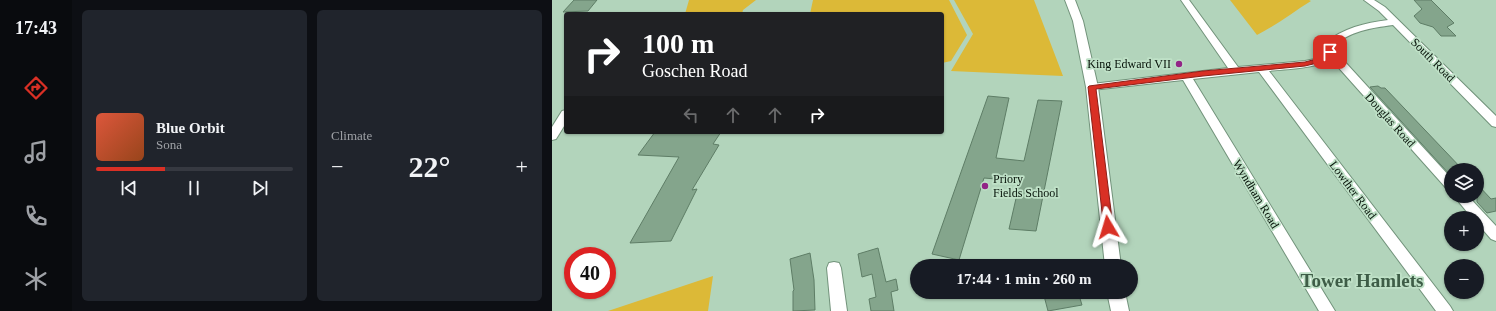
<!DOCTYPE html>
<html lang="en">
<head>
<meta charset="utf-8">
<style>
  :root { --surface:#171b24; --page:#20242c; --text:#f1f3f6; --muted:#9ea1a6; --line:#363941; --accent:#d93025 }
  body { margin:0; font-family:Georgia,serif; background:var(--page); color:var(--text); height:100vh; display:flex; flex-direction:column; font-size:15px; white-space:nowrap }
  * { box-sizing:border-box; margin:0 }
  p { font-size:13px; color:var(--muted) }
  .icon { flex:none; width:22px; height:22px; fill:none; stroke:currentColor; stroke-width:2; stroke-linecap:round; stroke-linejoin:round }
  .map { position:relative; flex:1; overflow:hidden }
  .details { display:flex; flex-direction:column; gap:10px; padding:10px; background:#0d0f14; width:480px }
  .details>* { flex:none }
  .hud { position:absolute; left:12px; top:12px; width:380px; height:122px; border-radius:4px; box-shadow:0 1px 3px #0004; background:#202124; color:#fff; overflow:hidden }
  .buttons { position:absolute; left:892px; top:163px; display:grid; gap:8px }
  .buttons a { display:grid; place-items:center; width:40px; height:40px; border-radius:50%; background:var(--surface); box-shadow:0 1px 3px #0004; font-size:20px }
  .speed { position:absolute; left:12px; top:247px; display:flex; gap:8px; font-size:20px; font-weight:700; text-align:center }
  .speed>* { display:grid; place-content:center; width:52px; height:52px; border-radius:50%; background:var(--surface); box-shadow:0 1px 3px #0004; line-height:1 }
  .speed .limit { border:6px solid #d22; background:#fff; color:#111 }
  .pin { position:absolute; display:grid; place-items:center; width:34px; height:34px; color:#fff; margin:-17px; border-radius:8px; box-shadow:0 2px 6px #0006 }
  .me { position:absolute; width:44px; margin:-22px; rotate:353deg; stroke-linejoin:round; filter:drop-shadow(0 0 3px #0008) }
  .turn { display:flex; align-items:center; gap:14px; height:84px; padding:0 12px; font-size:18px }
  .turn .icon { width:52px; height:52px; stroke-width:2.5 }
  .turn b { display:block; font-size:28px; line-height:34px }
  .lanes { display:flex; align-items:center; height:38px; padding:0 12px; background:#0003; justify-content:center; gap:20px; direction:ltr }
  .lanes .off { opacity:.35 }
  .big { font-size:30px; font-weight:600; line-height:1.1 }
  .details .tile { flex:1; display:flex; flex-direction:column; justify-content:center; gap:6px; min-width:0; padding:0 14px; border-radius:6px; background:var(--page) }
  .song { display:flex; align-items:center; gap:12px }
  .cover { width:48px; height:48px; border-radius:6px; background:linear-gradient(135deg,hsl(10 70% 55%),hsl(20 70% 35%)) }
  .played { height:4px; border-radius:2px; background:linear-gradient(90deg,var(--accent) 35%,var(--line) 35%) }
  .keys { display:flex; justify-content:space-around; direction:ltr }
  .heat { display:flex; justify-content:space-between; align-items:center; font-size:22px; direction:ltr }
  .details .tiles { flex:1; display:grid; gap:10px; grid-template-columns:repeat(2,1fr) }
  .trip { position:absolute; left:358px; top:259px; width:228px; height:40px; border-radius:20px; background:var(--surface); box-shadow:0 1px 3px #0004; font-weight:600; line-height:40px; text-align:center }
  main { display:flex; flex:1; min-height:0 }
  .tab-bar { display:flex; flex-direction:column; width:72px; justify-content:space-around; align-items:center; background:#090b0e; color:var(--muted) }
  .tab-bar .icon { width:28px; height:28px }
  .tab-bar .selected { color:var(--accent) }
  .tab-bar b { font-size:18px; color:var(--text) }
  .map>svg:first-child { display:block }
  .green { fill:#dcb937 }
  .building { fill:#84a58c; stroke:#5e7d66 }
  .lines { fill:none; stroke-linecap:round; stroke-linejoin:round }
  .minor-casing { stroke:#72937b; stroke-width:2 }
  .tertiary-casing { stroke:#72937b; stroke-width:2 }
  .minor { fill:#fff; fill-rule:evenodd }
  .tertiary { fill:#fff; fill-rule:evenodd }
  .route { fill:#d93025; stroke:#8d1f18 }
  .poi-dot { fill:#922486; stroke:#bfe1c7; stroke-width:1.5 }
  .labels { text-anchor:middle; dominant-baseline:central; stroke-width:3.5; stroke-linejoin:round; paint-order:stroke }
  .street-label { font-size:12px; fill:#061209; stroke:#bfe1c7 }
  .poi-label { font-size:12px; fill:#061209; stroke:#bfe1c7; text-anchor:end }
  .near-district-label { font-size:19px; font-weight:bold; fill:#3e5d47; stroke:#bfe1c7 }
</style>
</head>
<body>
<main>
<nav class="tab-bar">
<b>17:43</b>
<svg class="icon selected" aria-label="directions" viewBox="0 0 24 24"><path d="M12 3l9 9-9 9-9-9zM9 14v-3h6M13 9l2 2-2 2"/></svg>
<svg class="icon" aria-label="music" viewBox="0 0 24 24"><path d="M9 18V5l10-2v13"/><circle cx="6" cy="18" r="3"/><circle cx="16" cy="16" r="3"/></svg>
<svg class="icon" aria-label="phone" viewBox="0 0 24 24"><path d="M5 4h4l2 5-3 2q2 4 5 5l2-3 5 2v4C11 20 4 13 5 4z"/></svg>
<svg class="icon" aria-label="climate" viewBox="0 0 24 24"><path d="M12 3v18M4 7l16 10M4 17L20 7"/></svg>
</nav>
<section class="details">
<div class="tiles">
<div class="tile">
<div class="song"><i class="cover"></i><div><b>Blue Orbit</b><p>Sona</p></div></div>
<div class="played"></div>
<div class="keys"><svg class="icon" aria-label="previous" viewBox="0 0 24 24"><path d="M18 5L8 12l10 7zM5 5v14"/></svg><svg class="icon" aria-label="pause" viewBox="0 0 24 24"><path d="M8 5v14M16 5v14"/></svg><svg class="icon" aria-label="next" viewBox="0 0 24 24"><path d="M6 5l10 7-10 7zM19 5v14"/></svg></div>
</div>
<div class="tile"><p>Climate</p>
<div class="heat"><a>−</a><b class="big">22°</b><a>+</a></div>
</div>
</div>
</section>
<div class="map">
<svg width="944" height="311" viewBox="0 0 944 311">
  <rect width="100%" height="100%" fill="#b2d4bb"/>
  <!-- green -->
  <g class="green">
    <polygon points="137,0 204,0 191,10 190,14 133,14"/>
    <polygon points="261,0 397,0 415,35 399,61 390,63 390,14 258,14"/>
    <polygon points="402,0 482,0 511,76 399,71 421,34"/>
    <path d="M 678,0 L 757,0 L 759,1 C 741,12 725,25 705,35 Z"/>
    <polygon points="161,276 156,311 56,311"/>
  </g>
  <!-- building -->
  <g class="building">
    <polygon points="22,0 45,0 36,11 11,12"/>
    <polygon points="862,0 879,0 902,23 895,27 904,36 889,36 881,27 868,23 862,16 870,9"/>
    <polygon points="826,86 829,88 833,88 911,170 899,170 899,176 818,87"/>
    <polygon points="436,96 457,98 444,158 472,161 486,100 510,101 484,231 457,229 468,181 432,178 407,260 380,254"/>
    <polygon points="103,132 169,132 161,144 167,145 140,190 145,189 119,241 78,243 127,157 86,155"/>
    <polygon points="925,184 939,199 944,198 944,211 935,213 925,202"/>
    <polygon points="326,248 334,282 344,279 346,290 339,292 342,311 319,311 317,299 324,297 320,274 310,277 306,254"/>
    <polygon points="258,253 262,280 263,310 241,311 241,291 242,290 238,259"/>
    <polygon points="491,292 526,292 530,305 496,311"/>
  </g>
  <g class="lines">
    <defs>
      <g id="minor">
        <path d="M 629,0 L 637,0 L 686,67 L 753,61 L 768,58 L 773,52 L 771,45 L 773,43 C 792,28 812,23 836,20 L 827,11 L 812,0 L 822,0 L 833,7 L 944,116 L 944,127 L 940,126 L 841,25 C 818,28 799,31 781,46 L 783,51 L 899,178 L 899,191 L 895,189 L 778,58 C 768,69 731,69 717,71 L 898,306 L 901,311 L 884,311 L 707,72 L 641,79 L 783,311 L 767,311 L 631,80 L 540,90 L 536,89 L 535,87 L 540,84 L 676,68 Z"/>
        <polygon points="14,110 14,123 4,139 0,140 0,127 10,111"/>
        <polygon points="902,196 916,196 944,226 944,241 939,239 925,223 925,218 920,218"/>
        <polygon points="282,262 287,263 289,268 295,311 279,311 275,268 277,263"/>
      </g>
      <g id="tertiary">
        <polygon points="513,0 523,0 531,21 546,87 569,266 553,266 534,87 521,21"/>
        <polygon points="555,292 573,292 577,311 559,311"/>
      </g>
    </defs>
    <!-- minor casing -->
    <use href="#minor" class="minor-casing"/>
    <!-- tertiary casing -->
    <use href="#tertiary" class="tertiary-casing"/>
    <!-- minor -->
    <use href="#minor" class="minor"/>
    <!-- tertiary -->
    <use href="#tertiary" class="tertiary"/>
  </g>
  <!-- route -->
  <polygon class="route" points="778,50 781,52 773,61 753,66 651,76 544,89 561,227 559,230 556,232 552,230 536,87 537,86 651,71 753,62 768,58"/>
  <!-- markers -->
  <g class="poi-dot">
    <circle cx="627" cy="64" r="4"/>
    <circle cx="433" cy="186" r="4"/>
  </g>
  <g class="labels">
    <!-- street labels -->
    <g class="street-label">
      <text transform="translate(881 60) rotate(45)">South Road</text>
      <text transform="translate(838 120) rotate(48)">Douglas Road</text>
      <text transform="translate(801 190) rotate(53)">Lowther Road</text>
      <text transform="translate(704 194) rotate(59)">Wyndham Road</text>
    </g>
    <!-- poi labels -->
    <g class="poi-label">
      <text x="619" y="64">King Edward VII</text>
      <text x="441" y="179" text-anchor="start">Priory<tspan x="441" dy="14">Fields School</tspan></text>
    </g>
    <!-- near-district labels -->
    <g class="near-district-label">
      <text x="810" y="280">Tower Hamlets</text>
    </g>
  </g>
</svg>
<div class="buttons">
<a><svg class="icon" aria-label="layers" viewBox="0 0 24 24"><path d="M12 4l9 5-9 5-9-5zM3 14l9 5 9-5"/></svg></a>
<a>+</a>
<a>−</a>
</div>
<div class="speed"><div class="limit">40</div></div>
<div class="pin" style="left:778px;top:52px;background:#d93025"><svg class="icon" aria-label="arrive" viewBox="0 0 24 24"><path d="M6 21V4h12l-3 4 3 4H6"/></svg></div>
<svg class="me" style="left:556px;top:227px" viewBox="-20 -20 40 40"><path d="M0-17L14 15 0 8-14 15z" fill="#d93025" stroke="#fff" stroke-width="4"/></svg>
<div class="trip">17:44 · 1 min · 260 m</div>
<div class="hud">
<div class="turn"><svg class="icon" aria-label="right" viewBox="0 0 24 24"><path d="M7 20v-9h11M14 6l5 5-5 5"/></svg><div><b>100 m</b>Goschen Road</div></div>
<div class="lanes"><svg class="icon off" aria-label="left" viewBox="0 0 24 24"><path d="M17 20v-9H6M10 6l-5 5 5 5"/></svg><svg class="icon off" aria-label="ahead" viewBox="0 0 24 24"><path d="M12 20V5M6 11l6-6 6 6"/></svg><svg class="icon off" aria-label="ahead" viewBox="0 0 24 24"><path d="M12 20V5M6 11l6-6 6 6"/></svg><svg class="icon" aria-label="right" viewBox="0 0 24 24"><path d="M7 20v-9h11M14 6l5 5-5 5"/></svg></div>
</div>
</div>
</main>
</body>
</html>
